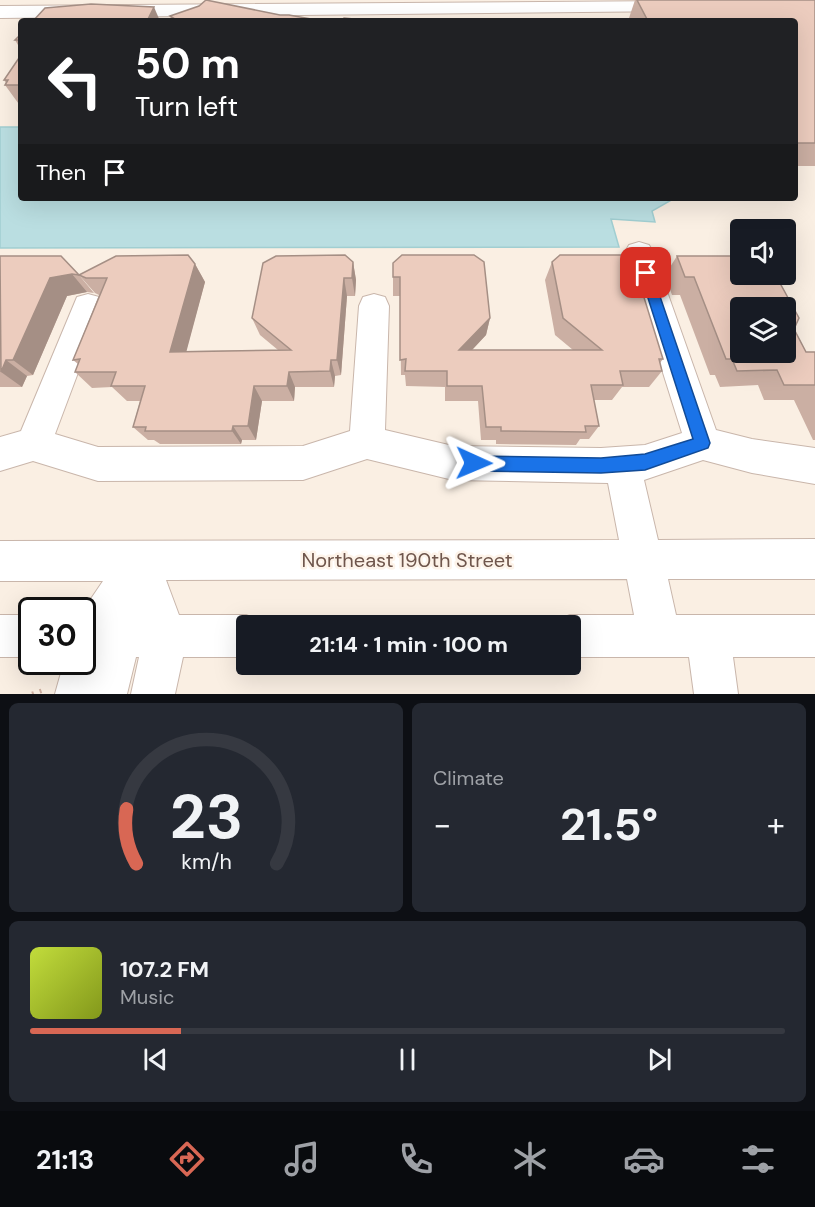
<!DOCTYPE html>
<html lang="en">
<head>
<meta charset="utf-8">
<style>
  :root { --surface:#171b24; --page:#242831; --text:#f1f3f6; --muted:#9ea1a6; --line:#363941; --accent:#d86754 }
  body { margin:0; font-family:"DM Sans",sans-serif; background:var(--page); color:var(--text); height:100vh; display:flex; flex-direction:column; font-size:22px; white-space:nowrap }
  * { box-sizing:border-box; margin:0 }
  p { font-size:20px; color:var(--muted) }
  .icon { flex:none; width:33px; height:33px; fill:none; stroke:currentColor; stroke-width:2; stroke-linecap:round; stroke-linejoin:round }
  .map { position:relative; height:694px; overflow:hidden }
  .drawer { display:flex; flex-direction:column; gap:9px; padding:9px; background:#0d0f14; flex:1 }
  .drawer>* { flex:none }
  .hud { position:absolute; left:18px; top:18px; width:780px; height:183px; border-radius:6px; box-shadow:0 6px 24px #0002; background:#202124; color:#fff; overflow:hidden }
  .buttons { position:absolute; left:730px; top:219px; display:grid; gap:12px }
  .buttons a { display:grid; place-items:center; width:66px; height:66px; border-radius:6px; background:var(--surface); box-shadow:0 6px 24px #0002; font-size:30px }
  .speed { position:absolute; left:18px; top:597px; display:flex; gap:12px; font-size:30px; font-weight:700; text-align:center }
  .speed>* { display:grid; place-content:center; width:78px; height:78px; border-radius:50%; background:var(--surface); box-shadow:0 6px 24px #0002; line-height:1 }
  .speed .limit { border:3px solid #111; border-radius:9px; background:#fff; color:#111 }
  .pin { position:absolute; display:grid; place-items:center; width:51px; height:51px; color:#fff; margin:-26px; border-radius:12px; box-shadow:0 3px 9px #0006 }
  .me { position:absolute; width:66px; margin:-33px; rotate:91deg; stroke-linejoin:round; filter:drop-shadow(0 0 4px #0008) }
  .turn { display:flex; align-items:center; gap:21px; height:126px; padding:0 18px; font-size:27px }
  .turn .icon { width:78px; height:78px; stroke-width:2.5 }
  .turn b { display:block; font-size:42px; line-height:51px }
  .then { display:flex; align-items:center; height:57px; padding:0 18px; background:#0003; gap:12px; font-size:22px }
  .big { font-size:45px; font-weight:700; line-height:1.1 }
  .drawer .card { flex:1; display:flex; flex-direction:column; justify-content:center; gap:9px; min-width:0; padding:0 21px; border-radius:9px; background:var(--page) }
  .drawer .dial { align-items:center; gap:0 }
  .dial svg { height:156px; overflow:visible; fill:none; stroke:var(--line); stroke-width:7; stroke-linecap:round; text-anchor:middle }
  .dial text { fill:var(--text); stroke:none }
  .song { display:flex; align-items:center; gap:18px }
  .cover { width:72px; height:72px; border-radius:9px; background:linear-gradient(135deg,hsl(70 70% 55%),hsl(70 70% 35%)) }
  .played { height:6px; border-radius:3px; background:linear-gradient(90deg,var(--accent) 20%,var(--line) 20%) }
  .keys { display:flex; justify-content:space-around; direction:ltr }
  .heat { display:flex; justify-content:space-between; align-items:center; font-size:33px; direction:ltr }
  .drawer .tiles { flex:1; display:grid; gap:9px; grid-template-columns:1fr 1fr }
  .card:last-child { grid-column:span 2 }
  .trip { position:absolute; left:236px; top:615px; width:345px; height:60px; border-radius:6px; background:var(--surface); box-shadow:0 6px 24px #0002; font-weight:700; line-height:60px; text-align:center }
  .tabs { display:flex; height:96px; justify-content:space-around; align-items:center; background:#090b0e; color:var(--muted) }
  .tabs .icon { width:42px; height:42px }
  .tabs .on { color:var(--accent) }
  .tabs b { font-size:27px; color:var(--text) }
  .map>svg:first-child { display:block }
  .water { fill:#badee1; stroke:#a1ced1; stroke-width:1.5 }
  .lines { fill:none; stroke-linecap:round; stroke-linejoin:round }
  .minor-casing { stroke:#c9b6ab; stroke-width:2 }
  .path { stroke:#d0b0a1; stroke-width:4.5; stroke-dasharray:2 6; stroke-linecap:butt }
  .minor { fill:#fff; fill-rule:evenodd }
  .wall { fill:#cbafa3 }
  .shaded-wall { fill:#a58f85 }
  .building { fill:#ecccbe; stroke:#a58f85; stroke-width:1.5; fill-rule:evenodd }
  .route { fill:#1a73e8; stroke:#114b97; stroke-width:1.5 }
  .labels { text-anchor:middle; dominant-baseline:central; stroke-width:5; stroke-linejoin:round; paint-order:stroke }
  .near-street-label { font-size:20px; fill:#6f564c; stroke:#fdf3e9 }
</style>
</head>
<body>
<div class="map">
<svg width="815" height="694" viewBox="0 0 815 694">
  <rect width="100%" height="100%" fill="#faefe3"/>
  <!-- water -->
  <polygon class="water" points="0,127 21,127 21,198 697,198 673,199 652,211 655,222 611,219 619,247 0,248"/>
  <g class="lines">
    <defs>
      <g id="minor">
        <polygon points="676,1 682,3 685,7 682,11 0,18 0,6"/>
        <polygon points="639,242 649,245 653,252 716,430 752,439 815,448 815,484 752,473 703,460 644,480 658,540 815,539 815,579 668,579 676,615 815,615 815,657 733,657 738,694 694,694 689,657 570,657 570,626 553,626 555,621 570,615 634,615 627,579 166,580 179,615 246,615 261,621 263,626 246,626 246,657 183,657 175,694 131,694 139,657 136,657 127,694 55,694 64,662 82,662 82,612 103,581 0,581 0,541 619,540 608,483 453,480 367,459 303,480 98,481 33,461 0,471 0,437 21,431 77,297 88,294 99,297 103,306 55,434 98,447 303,446 350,431 359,306 363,297 374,294 385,297 389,306 385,430 453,446 601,448 645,445 682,433 625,252 629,245"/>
        <rect x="0" y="615" width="32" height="42"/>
      </g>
    </defs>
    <!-- minor casing -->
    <use href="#minor" class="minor-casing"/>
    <!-- path -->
    <polyline class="path" points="32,694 44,690"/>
    <!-- minor -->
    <use href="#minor" class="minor"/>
  </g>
  <!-- wall -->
  <g class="wall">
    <polygon points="635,0 815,0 815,166 795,166 795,21 628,21"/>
    <polygon points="280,15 322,21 172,21 170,16"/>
    <polygon points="21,34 21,50 15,40"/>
    <polygon points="21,55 21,107 5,85 6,83 4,80"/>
    <polygon points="0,256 79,275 94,293 87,292 67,296 33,375 27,376 22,387 0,387"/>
    <polygon points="677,256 794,329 806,352 815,352 815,440 813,440 794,400 764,400 758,385 720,387 715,375 710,375 680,295 672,295 665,275"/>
    <polygon points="353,262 356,280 355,296 347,296 341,375 335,376 334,387 295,387 294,401 262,401 256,440 242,440 241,444 160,444 154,440 148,440 133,427 140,401 127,401 112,387 92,388 75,372 78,364 73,360 99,295 95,293 79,275 195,264 205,282 186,351 278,350 260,335 252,318"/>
    <polygon points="552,262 648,278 641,288 663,359 660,363 662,371 649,387 622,387 612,400 594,400 599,426 589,439 580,439 576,445 496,444 496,440 481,440 478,401 445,401 445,387 406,386 405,375 401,375 400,296 393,296 393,263 490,318 486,335 472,350 573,350 555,335 545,280"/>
  </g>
  <!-- shaded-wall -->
  <g class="shaded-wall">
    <polygon points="154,7 160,21 147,21"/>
    <polygon points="353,262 356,280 355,296 352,278"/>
    <polygon points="195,264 205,282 182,368 170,352"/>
    <polygon points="72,274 87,292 67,296 33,375 13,360 50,278"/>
    <polygon points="344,278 347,296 341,375 337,360"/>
    <polygon points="490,318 486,335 457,366 459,350"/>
    <polygon points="6,360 27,376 22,387 1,372"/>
    <polygon points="331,360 335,376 334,387 330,371"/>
    <polygon points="289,372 295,387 294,401 287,386"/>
    <polygon points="254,386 262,401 256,440 248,426"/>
    <polygon points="233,426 242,440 241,444 232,431"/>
  </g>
  <!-- building -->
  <g class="building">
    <polygon points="206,0 280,15 289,15 322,21 178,21 170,16 199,6"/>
    <polygon points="637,0 815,0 815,143 795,143 795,21 648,21"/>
    <polygon points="91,4 154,7 147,21 33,21 45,8"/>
    <polygon points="344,18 374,21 341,21"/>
    <polygon points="21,34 21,40 15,40"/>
    <polygon points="21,55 21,85 5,85 8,80 4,80"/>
    <polygon points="188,255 195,264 170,352 291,350 252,318 263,263 276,256 345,255 353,262 352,278 344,278 337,360 331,360 330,371 289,372 287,386 254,386 248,426 233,426 232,431 145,431 146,427 133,427 145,386 111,386 116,372 75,372 80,359 73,360 107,278 86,278 79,275 116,256"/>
    <polygon points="402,255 474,255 484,262 490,318 459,350 602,350 563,318 552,262 560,255 631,255 643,263 648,278 638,278 663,359 659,359 662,371 620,371 623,385 591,385 599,426 585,426 586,432 501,431 501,427 486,427 482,386 447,386 447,371 405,371 406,359 400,360 400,277 393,277 393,263"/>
    <polygon points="0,256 61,256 79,275 72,274 50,278 13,360 6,360 1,372"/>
    <path d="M 677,256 L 741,256 L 741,274 L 775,274 L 799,318 L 794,329 L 806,352 L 815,352 L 815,385 L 784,385 L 777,370 L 737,371 L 732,359 L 726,359 L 694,277 L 685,277 ZM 741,308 L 786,308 L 786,352 L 741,352 Z"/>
  </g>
  <!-- route -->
  <polygon class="route" points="646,269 652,273 710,443 708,448 645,470 601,473 474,471 468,469 466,463 468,458 474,456 601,458 645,454 693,439 640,273"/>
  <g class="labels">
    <!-- near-street labels -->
    <g class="near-street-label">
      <text x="407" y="560">Northeast 190th Street</text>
    </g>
  </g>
</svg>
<div class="buttons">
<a><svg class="icon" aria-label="sound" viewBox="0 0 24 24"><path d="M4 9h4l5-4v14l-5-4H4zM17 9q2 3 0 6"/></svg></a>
<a><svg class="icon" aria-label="layers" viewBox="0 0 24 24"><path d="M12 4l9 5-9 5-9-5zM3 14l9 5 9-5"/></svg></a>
</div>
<div class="speed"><div class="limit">30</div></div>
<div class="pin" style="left:646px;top:273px;background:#d93025"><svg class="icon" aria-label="arrive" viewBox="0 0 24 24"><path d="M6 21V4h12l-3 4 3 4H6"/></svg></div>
<svg class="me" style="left:474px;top:463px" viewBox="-20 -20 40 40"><path d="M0-17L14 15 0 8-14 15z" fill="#1a73e8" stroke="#fff" stroke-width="4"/></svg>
<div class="trip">21:14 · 1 min · 100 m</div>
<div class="hud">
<div class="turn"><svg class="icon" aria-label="left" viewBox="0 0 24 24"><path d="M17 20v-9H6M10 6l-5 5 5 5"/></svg><div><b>50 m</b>Turn left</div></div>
<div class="then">Then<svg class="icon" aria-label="arrive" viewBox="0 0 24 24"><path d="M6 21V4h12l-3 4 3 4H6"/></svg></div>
</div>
</div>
<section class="drawer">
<div class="tiles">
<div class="card dial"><svg viewBox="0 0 100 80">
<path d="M14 69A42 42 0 1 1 86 69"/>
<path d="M14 69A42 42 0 0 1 9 41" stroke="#d86754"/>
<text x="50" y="56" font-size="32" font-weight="700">23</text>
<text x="50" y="72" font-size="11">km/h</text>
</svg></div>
<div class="card"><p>Climate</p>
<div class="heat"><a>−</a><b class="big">21.5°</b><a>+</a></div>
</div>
<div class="card">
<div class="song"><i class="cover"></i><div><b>107.2 FM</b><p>Music</p></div></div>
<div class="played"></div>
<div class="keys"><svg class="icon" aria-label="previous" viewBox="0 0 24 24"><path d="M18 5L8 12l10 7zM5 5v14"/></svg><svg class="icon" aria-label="pause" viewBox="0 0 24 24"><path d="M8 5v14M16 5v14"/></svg><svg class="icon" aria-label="next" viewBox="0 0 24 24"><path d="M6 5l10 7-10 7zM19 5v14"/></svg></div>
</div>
</div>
</section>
<nav class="tabs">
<b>21:13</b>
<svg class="icon on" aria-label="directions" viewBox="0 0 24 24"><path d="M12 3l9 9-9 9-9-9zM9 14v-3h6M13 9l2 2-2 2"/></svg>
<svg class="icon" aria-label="music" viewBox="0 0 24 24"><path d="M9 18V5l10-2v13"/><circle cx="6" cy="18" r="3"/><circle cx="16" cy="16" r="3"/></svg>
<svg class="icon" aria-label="phone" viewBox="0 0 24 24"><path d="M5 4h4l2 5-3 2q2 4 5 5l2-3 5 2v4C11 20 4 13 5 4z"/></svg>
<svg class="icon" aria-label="climate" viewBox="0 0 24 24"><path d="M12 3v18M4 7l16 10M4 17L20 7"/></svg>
<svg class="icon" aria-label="car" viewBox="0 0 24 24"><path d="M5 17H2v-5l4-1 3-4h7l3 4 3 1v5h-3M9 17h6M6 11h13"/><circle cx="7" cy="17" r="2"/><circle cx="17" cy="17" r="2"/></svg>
<svg class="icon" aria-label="filters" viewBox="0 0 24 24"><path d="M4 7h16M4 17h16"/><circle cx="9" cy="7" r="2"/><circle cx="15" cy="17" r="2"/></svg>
</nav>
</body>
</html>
